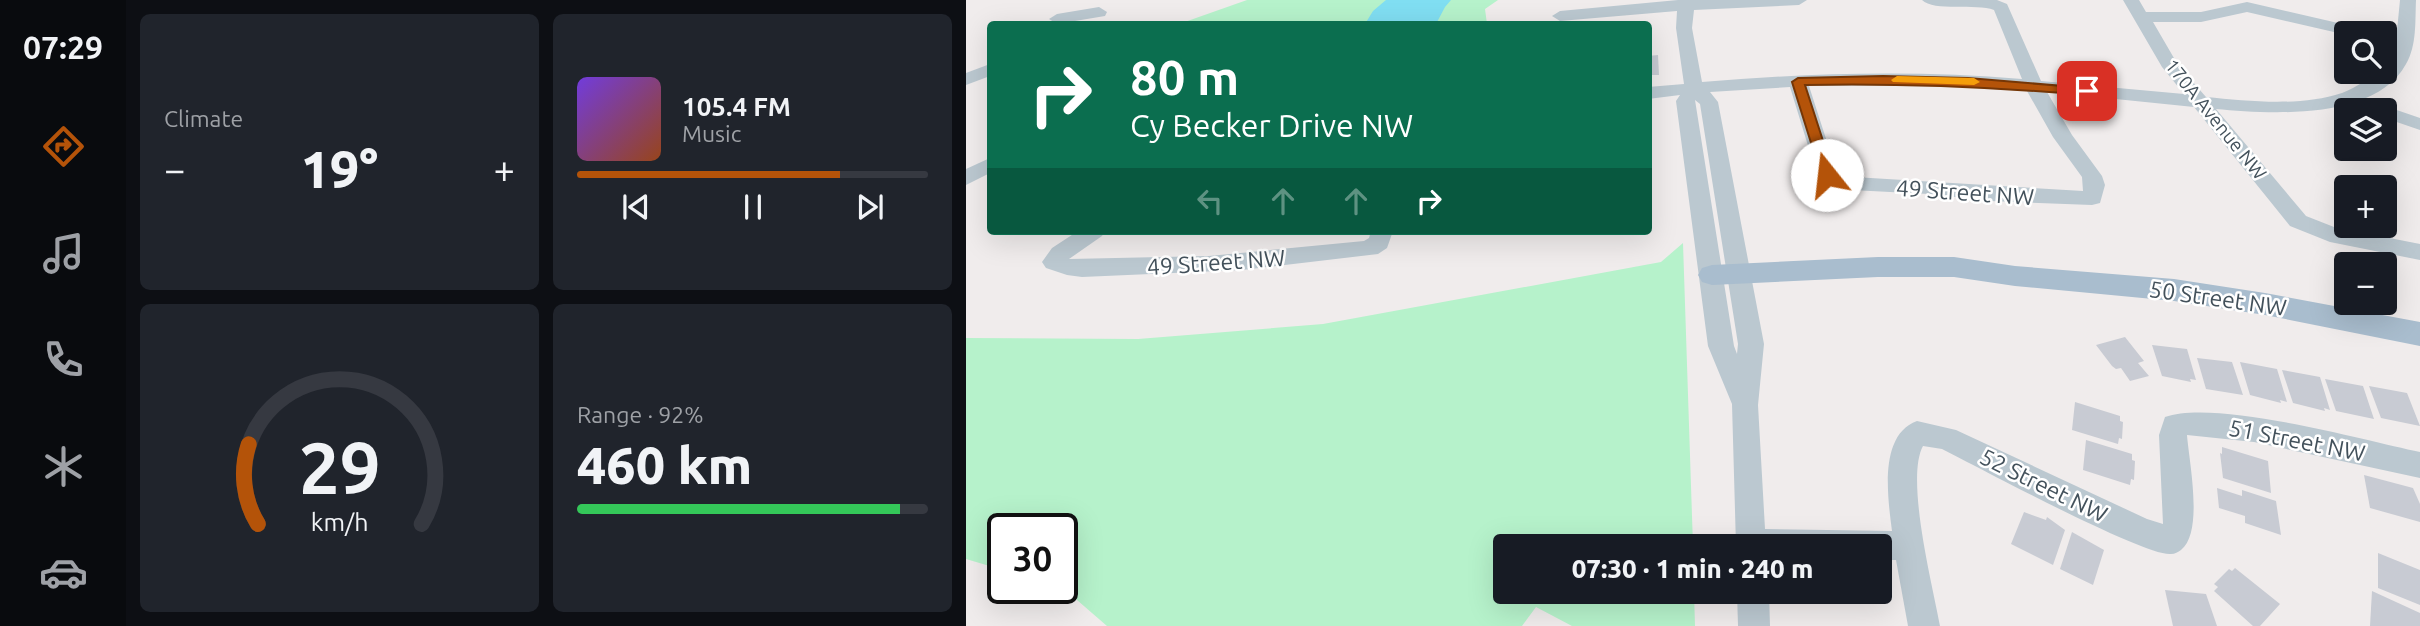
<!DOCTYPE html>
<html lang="en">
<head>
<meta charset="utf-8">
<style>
  :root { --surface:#171b24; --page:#20242c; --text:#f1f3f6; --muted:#9ea1a6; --line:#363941; --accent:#b45309 }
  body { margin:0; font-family:Ubuntu,sans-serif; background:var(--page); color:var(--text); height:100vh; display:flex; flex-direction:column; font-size:26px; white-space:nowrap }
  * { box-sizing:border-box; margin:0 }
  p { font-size:23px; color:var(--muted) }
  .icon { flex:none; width:38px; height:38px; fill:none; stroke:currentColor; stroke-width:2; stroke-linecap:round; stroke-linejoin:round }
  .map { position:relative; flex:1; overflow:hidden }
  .side { display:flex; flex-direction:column; gap:14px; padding:14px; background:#0d0f14; width:840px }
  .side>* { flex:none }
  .guide { position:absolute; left:21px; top:21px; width:665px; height:214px; border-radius:7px; box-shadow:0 7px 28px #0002; background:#0b6e4f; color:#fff; overflow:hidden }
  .buttons { position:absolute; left:1368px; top:21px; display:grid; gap:14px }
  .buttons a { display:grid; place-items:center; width:63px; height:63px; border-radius:7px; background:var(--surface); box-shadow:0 7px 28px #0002; font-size:35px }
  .speed { position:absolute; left:21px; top:513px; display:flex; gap:14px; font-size:35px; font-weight:700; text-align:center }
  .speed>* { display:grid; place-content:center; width:91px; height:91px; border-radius:50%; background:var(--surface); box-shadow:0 7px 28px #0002; line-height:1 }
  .speed .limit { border:4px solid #111; border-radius:10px; background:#fff; color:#111 }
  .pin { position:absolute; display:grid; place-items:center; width:60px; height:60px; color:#fff; margin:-30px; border-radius:14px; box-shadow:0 4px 10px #0006 }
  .me { position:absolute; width:77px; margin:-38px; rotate:344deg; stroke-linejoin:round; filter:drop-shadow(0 0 5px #0008) }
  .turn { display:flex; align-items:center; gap:24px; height:147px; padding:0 28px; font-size:32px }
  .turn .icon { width:91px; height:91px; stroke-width:2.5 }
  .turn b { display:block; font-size:49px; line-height:60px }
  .lanes { display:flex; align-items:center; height:66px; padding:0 28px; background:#0003; justify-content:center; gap:35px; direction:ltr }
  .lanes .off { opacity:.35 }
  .big { font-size:52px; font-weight:800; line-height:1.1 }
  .side .tile { flex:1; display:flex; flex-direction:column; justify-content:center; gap:10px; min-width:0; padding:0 24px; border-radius:10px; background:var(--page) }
  .side .dial { align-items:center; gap:0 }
  .dial svg { height:182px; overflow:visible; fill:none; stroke:var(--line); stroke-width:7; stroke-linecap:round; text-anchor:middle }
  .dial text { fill:var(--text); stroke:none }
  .song { display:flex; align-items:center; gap:21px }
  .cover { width:84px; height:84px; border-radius:10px; background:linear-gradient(135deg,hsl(260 70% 55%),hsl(20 70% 35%)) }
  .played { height:7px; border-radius:4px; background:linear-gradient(90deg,var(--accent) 75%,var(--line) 75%) }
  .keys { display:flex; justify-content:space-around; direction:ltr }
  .heat { display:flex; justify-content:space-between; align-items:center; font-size:38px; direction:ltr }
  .charge { height:10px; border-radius:5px; background:linear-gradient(90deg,#34c759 92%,var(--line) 0) }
  .side .tiles { flex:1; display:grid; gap:14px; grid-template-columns:repeat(2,1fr) }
  .trip { position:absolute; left:527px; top:534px; width:399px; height:70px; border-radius:7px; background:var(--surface); box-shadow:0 7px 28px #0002; font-weight:800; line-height:70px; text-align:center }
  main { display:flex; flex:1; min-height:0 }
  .tab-bar { display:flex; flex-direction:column; width:126px; justify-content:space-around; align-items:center; background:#090b0e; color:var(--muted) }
  .tab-bar .icon { width:49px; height:49px }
  .tab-bar .current { color:var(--accent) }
  .tab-bar b { font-size:32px; color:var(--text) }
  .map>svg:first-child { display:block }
  .green { fill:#b6f2cb }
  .water { fill:#80def2 }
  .building { fill:#c8cbd3 }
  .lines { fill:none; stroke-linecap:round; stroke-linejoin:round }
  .minor { fill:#bbc8d0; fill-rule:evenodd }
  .major { fill:#a9bdce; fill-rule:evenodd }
  .route { fill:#b45309; stroke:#753606; stroke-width:2 }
  .slow { fill:#f59e0b }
  .labels { text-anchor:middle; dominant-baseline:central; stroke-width:5; stroke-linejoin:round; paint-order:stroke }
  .far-street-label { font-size:19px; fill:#43515b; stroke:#fff }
  .street-label { font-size:23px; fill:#43515b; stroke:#fff }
</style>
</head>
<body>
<main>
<nav class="tab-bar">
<b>07:29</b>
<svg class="icon current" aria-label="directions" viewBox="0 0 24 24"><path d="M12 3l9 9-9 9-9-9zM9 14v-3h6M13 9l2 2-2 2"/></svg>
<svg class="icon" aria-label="music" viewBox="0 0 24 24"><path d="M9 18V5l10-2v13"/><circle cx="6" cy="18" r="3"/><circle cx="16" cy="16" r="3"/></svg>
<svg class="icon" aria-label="phone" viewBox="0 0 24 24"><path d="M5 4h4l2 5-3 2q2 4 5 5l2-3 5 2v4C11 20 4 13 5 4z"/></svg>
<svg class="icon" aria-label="climate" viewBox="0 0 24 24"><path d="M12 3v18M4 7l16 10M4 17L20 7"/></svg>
<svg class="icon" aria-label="car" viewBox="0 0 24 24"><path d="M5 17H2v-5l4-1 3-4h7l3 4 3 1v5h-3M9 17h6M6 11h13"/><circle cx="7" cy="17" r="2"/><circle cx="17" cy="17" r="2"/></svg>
</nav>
<section class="side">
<div class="tiles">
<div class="tile"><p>Climate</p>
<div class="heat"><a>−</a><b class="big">19°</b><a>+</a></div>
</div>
<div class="tile">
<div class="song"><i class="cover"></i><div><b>105.4 FM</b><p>Music</p></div></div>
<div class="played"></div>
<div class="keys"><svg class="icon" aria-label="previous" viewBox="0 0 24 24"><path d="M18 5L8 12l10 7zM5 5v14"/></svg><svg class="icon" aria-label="pause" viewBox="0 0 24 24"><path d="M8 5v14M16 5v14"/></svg><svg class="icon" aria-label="next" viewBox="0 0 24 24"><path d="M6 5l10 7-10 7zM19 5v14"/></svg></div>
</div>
<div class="tile dial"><svg viewBox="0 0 100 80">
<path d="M14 69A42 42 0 1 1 86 69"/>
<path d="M14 69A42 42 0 0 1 10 34" stroke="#b45309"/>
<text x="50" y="56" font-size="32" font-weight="700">29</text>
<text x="50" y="72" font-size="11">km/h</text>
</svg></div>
<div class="tile"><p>Range · 92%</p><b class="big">460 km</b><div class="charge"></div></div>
</div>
</section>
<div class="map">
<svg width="1454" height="626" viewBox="0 0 1454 626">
  <rect width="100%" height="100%" fill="#f0ecec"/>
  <!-- green -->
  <g class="green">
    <polygon points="281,0 532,0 519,9 521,24 213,24"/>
    <polygon points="717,243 727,546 539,546 539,592 728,592 729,626 606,626 570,607 556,626 141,626 96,587 96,528 37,528 37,570 0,559 0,338 172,339 357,324 695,262"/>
  </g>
  <!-- water -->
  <polygon class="water" points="420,0 485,0 479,7 470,24 399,24 407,11"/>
  <!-- building -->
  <g class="building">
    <polygon points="692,55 693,75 682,75 682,56"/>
    <polygon points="1159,337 1178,361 1172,363 1183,376 1164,381 1155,368 1150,369 1146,366 1130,345"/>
    <polygon points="1186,345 1221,349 1230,380 1224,379 1225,382 1196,376"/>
    <polygon points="1231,358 1266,362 1277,395 1240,389"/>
    <polygon points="1274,362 1311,369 1321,402 1314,400 1315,403 1284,395"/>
    <polygon points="1316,370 1354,377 1364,410 1358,408 1359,411 1327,403"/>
    <polygon points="1359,379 1397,386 1408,419 1370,411"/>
    <polygon points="1403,386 1441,393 1454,426 1415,418"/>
    <polygon points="1109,402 1154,416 1154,421 1157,422 1156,439 1153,438 1152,444 1106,430"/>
    <polygon points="1120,440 1166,454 1166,460 1169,461 1168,480 1165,479 1164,485 1117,470"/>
    <polygon points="1256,447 1302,461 1305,493 1257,478 1254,453 1256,454"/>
    <polygon points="1398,475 1447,488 1454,504 1454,522 1404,508"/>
    <polygon points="1251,488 1276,496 1276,490 1310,501 1315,535 1279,523 1279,516 1253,508"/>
    <polygon points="1058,512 1080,520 1081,517 1099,530 1087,565 1045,544"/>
    <polygon points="1106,532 1138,550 1127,585 1094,569"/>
    <polygon points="1412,553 1454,570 1454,605 1412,588"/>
    <polygon points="1269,568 1314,604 1294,626 1287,626 1248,591 1252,587 1248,584 1263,569 1266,571"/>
    <polygon points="1199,590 1240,594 1251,626 1207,626"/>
    <polygon points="1406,591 1454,613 1454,626 1404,626"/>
  </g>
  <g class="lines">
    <!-- minor -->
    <g class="minor">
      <path d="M 712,0 L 841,0 L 833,5 L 728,10 L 726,28 L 736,82 C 842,73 950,70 1056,79 L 1028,10 C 1010,3 968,12 956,0 L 1031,0 L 1041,4 L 1075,81 L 1218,94 L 1196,67 L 1157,0 L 1173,0 L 1180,12 L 1235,12 L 1281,2 L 1398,29 L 1400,33 L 1381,33 L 1381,35 L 1281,12 L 1235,22 L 1187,22 L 1212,65 L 1240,97 C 1283,101 1333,107 1376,93 C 1390,88 1407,74 1419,72 L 1430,41 L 1434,0 L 1450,0 C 1449,21 1451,45 1440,64 C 1409,121 1305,114 1250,109 L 1340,216 L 1368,227 L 1454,244 L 1454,260 L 1364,242 L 1324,226 L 1228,107 L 1081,92 L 1106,135 L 1136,176 L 1139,185 L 1134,203 L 1126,205 L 1024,201 L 963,194 L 866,189 L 858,186 L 851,175 L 824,87 L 744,92 L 752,102 L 798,344 L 792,405 L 799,529 L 926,531 C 922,499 912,435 951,421 L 990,430 L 1181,519 L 1197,524 L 1193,435 L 1199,417 C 1250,399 1397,440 1454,452 L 1454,478 L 1288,442 L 1221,435 C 1223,461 1238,532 1215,550 C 1212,552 1209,554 1205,554 C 1179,557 1010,466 976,449 L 957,446 C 939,479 967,587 974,626 L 942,626 L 930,560 L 914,560 L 914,546 L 770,546 L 766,404 L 742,346 L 710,101 L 714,95 L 682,99 L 682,87 L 718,84 L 710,28 L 711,11 L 594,21 L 586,16 L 594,11 ZM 961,85 L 1061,91 L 1087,137 L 1116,177 L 1117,191 L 872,176 L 843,86 ZM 729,100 L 734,104 L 772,344 L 771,354 L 768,346 Z"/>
      <polygon points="133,7 141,12 139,16 91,24 83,19 91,14"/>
      <polygon points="24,64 24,76 0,85 0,73"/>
      <polygon points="1419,106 1454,118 1454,130 1419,118 1419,110 1411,110"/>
      <polygon points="24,158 24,173 0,185 0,169"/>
      <polygon points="112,231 139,231 136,236 103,259 243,256 398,241 403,238 405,231 427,231 421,248 412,254 276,270 116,277 101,275 80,268 76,262 86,248"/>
      <polygon points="771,592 803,592 804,626 772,626"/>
    </g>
    <!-- major -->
    <polygon class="major" points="912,257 988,257 1049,266 1208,279 1299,293 1454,322 1454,346 1299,315 1208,301 1049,286 988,277 912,277 746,285 736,282 732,275 736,268 746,265"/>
  </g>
  <!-- route -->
  <path class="route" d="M 917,76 L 1002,78 L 1121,88 L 1127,91 L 1121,95 C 1026,87 934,83 839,85 L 868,175 L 861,179 L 856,178 L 826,82 L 832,78 Z"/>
  <!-- slow -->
  <polygon class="slow" points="931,76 1008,78 1014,82 1008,85 927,82 925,80"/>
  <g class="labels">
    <!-- far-street labels -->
    <g class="far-street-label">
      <text transform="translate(1250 119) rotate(51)">170A Avenue NW</text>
    </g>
    <!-- street labels -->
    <g class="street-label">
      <text transform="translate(999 192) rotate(4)">49 Street NW</text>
      <text transform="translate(250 262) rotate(-4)">49 Street NW</text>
      <text transform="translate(1252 298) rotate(8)">50 Street NW</text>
      <text transform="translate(1331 440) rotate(11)">51 Street NW</text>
      <text transform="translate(1078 485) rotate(26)">52 Street NW</text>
    </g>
  </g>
</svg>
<div class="buttons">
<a><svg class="icon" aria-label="search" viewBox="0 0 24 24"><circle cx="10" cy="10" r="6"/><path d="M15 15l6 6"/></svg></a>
<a><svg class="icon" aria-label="layers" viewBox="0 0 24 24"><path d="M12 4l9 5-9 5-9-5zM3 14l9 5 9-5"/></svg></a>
<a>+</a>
<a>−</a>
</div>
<div class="speed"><div class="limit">30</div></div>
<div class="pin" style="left:1121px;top:91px;background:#d93025"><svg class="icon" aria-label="arrive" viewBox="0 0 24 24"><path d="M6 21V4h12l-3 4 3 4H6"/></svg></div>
<svg class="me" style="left:861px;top:175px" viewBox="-20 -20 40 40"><circle r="19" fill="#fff"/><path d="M0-13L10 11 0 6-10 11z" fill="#b45309"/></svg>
<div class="trip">07:30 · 1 min · 240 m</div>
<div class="guide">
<div class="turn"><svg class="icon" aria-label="right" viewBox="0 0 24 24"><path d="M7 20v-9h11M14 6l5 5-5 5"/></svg><div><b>80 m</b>Cy Becker Drive NW</div></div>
<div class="lanes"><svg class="icon off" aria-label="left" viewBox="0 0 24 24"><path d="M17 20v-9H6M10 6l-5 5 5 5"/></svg><svg class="icon off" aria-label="ahead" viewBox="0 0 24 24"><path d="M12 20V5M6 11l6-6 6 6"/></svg><svg class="icon off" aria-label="ahead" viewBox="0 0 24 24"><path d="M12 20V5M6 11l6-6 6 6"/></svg><svg class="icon" aria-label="right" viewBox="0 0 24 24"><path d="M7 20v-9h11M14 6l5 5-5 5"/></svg></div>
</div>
</div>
</main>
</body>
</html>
